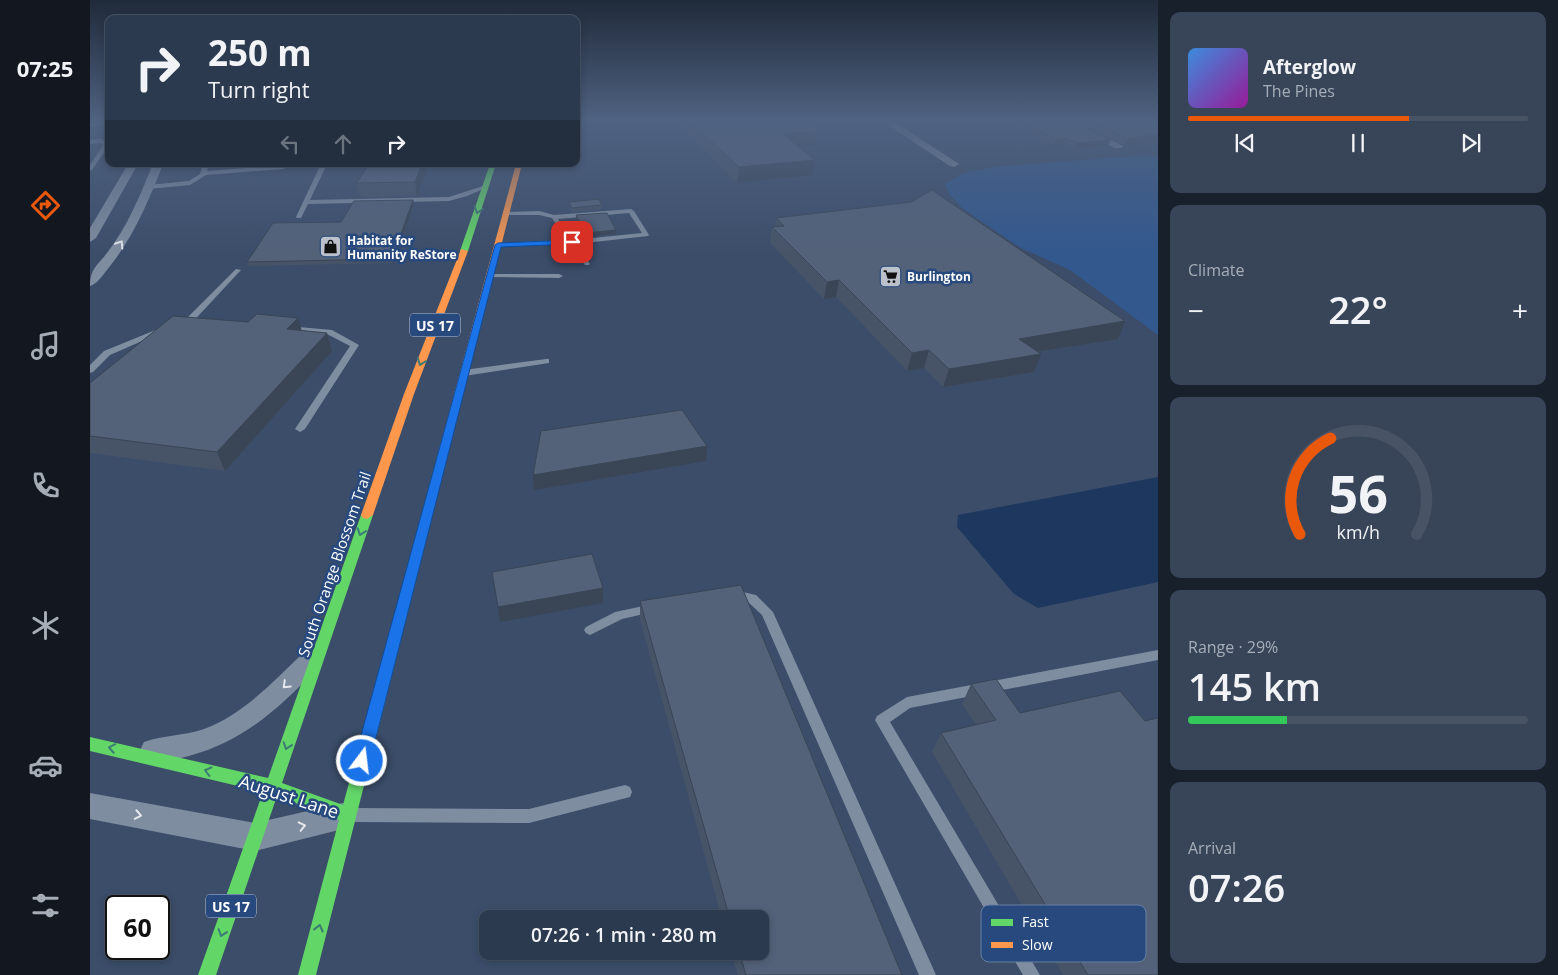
<!DOCTYPE html>
<html lang="en">
<head>
<meta charset="utf-8">
<style>
  :root { --surface:#2c3a4f; --page:#384559; --text:#f1f3f6; --muted:#a6adb7; --line:#485466; --accent:#ea580c }
  body { margin:0; font-family:"Open Sans",sans-serif; background:var(--page); color:var(--text); height:100vh; display:flex; flex-direction:column; font-size:19px; white-space:nowrap }
  * { box-sizing:border-box; margin:0 }
  p { font-size:16px; color:var(--muted) }
  .icon { flex:none; width:28px; height:28px; fill:none; stroke:currentColor; stroke-width:2; stroke-linecap:round; stroke-linejoin:round }
  .map { position:relative; flex:1; overflow:hidden }
  .side { display:flex; flex-direction:column; gap:12px; padding:12px; background:#18202b; width:400px }
  .side>* { flex:none }
  .banner { position:absolute; left:15px; top:15px; width:475px; height:152px; border-radius:10px; box-shadow:0 2px 8px #0003,0 0 0 1px var(--line); background:#2c3a4f; color:var(--text); overflow:hidden }
  .speed { position:absolute; left:15px; top:895px; display:flex; gap:10px; font-size:25px; font-weight:700; text-align:center }
  .speed>* { display:grid; place-content:center; width:65px; height:65px; border-radius:50%; background:var(--surface); box-shadow:0 2px 8px #0003,0 0 0 1px var(--line); line-height:1 }
  .speed .limit { border:2px solid #111; border-radius:8px; background:#fff; color:#111 }
  .pin { position:absolute; display:grid; place-items:center; width:42px; height:42px; color:#fff; margin:-21px; border-radius:10px; box-shadow:0 2px 8px #0006 }
  .me { position:absolute; width:55px; margin:-28px; rotate:15deg; stroke-linejoin:round; filter:drop-shadow(0 0 4px #0008) }
  .turn { display:flex; align-items:center; gap:18px; height:105px; padding:0 20px; font-size:22px }
  .turn .icon { width:65px; height:65px; stroke-width:2.5 }
  .turn b { display:block; font-size:35px; line-height:42px }
  .lanes { display:flex; align-items:center; height:48px; padding:0 20px; background:#0003; justify-content:center; gap:25px; direction:ltr }
  .lanes .off { opacity:.35 }
  .big { font-size:38px; font-weight:600; line-height:1.1 }
  .side .widget { flex:1; display:flex; flex-direction:column; justify-content:center; gap:8px; min-width:0; padding:0 18px; border-radius:10px; background:var(--page) }
  .side .dial { align-items:center; gap:0 }
  .dial svg { height:130px; overflow:visible; fill:none; stroke:var(--line); stroke-width:7; stroke-linecap:round; text-anchor:middle }
  .dial text { fill:var(--text); stroke:none }
  .song { display:flex; align-items:center; gap:15px }
  .cover { width:60px; height:60px; border-radius:8px; background:linear-gradient(135deg,hsl(210 70% 55%),hsl(300 70% 35%)) }
  .played { height:5px; border-radius:2px; background:linear-gradient(90deg,var(--accent) 65%,var(--line) 65%) }
  .keys { display:flex; justify-content:space-around; direction:ltr }
  .heat { display:flex; justify-content:space-between; align-items:center; font-size:28px; direction:ltr }
  .charge { height:8px; border-radius:4px; background:linear-gradient(90deg,#34c759 29%,var(--line) 0) }
  .trip { position:absolute; left:389px; top:910px; width:290px; height:50px; border-radius:10px; background:var(--surface); box-shadow:0 2px 8px #0003,0 0 0 1px var(--line); font-weight:600; line-height:50px; text-align:center }
  main { display:flex; flex:1; min-height:0 }
  .tab-bar { display:flex; flex-direction:column; width:90px; justify-content:space-around; align-items:center; background:#121720; color:var(--muted) }
  .tab-bar .icon { width:35px; height:35px }
  .tab-bar .selected { color:var(--accent) }
  .tab-bar b { font-size:22px; color:var(--text) }
  .map>svg:first-child { display:block }
  .green { fill:#32588e }
  .water { fill:#1e375e }
  .lines { fill:none; stroke-linecap:round; stroke-linejoin:round }
  .lane { fill:#7f8da0; fill-rule:evenodd }
  .street { fill:#7f8da0; fill-rule:evenodd }
  .fast { fill:#63d668; fill-rule:evenodd }
  .slow { fill:#ff974d; fill-rule:evenodd }
  .wall { fill:#475468 }
  .shaded-wall { fill:#3a4555 }
  .building { fill:#536279; stroke:#3a4555 }
  .oneway { stroke:#3c7a76 }
  .oneway2 { stroke:#e5e8ec }
  .route { fill:#1a73e8; stroke:#114b97 }
  .labels { text-anchor:middle; dominant-baseline:central; stroke-width:5; stroke-linejoin:round; paint-order:stroke }
  .far-poi-label { font-size:12px; font-weight:bold; fill:#fff; stroke:#27497d; text-anchor:start }
  .shield { fill:#27497d; stroke:#bec8d8; stroke-width:1 }
  .shield-label { font-size:14px; font-weight:bold; fill:#fff }
  .street-label { font-size:15px; fill:#fff; stroke:#27497d }
  .near-street-label { font-size:18px; fill:#fff; stroke:#27497d }
  .key { fill:#27497d; stroke:#6880a4; stroke-width:1 }
  .key-label { font-size:14px; fill:#fff }
</style>
</head>
<body>
<main>
<nav class="tab-bar">
<b>07:25</b>
<svg class="icon selected" aria-label="directions" viewBox="0 0 24 24"><path d="M12 3l9 9-9 9-9-9zM9 14v-3h6M13 9l2 2-2 2"/></svg>
<svg class="icon" aria-label="music" viewBox="0 0 24 24"><path d="M9 18V5l10-2v13"/><circle cx="6" cy="18" r="3"/><circle cx="16" cy="16" r="3"/></svg>
<svg class="icon" aria-label="phone" viewBox="0 0 24 24"><path d="M5 4h4l2 5-3 2q2 4 5 5l2-3 5 2v4C11 20 4 13 5 4z"/></svg>
<svg class="icon" aria-label="climate" viewBox="0 0 24 24"><path d="M12 3v18M4 7l16 10M4 17L20 7"/></svg>
<svg class="icon" aria-label="car" viewBox="0 0 24 24"><path d="M5 17H2v-5l4-1 3-4h7l3 4 3 1v5h-3M9 17h6M6 11h13"/><circle cx="7" cy="17" r="2"/><circle cx="17" cy="17" r="2"/></svg>
<svg class="icon" aria-label="filters" viewBox="0 0 24 24"><path d="M4 7h16M4 17h16"/><circle cx="9" cy="7" r="2"/><circle cx="15" cy="17" r="2"/></svg>
</nav>
<div class="map">
<svg width="1068" height="975" viewBox="0 0 1068 975">
  <rect width="100%" height="100%" fill="#3b4d69"/>
  <!-- green -->
  <polygon class="green" points="1057,155 1068,156 1068,335 980,270 929,247 872,208 860,195 855,184 873,173 904,167"/>
  <!-- water -->
  <polygon class="water" points="1068,477 1068,582 948,608 924,594 867,527 868,515"/>
  <g class="lines">
    <!-- lane -->
    <g class="lane">
      <polygon points="19,122 19,124 0,126 0,124"/>
      <polygon points="12,139 19,145 2,170 0,171 0,165 13,145 11,143 0,144 0,140"/>
      <polygon points="113,164 119,164 117,171 207,164 193,169 116,175 100,185 58,189 55,187 58,185 99,181 110,174"/>
      <polygon points="231,164 237,164 220,200 359,197 393,186 398,187 377,196 359,201 218,204 211,218 207,218 206,217"/>
      <path d="M 541,209 L 544,211 L 559,235 L 558,236 L 486,244 L 500,264 L 499,265 L 495,265 L 480,244 L 408,247 L 405,245 L 408,243 L 477,240 L 462,218 L 449,215 L 417,215 L 415,214 L 415,212 L 449,211 L 464,215 ZM 539,213 L 552,233 L 483,240 L 468,219 Z"/>
      <polygon points="146,269 151,270 96,329 90,329 90,325"/>
      <polygon points="400,274 469,274 473,276 469,278 398,277 396,276"/>
      <polygon points="197,326 242,330 269,345 215,429 210,432 205,429 260,346 237,334 200,330 197,330"/>
      <polygon points="68,329 74,329 75,331 20,355 3,372 0,373 0,365 14,351"/>
      <polygon points="456,359 459,359 459,363 374,376 370,373 374,370"/>
      <polygon points="644,590 666,595 683,612 846,975 829,975 672,615 658,602 640,597 638,594 640,591"/>
      <polygon points="563,604 567,605 569,608 567,611 532,619 500,635 496,633 494,630 496,627 525,612"/>
      <polygon points="1068,650 1068,660 820,708 800,722 950,975 933,975 785,720 787,716 817,697"/>
      <polygon points="535,785 540,787 542,792 540,797 439,823 266,822 261,820 259,815 261,810 266,808 439,809"/>
    </g>
    <!-- street -->
    <g class="street">
      <polygon points="789,119 800,119 869,164 864,167 860,166"/>
      <polygon points="967,119 978,119 1033,146 1031,148 1025,148"/>
      <polygon points="38,164 48,164 6,238 0,242 0,228"/>
      <path d="M 63,164 L 73,164 C 58,203 43,238 17,270 C 12,276 7,284 0,286 C 0,269 7,266 17,253 C 38,226 50,195 63,164 Z"/>
      <path d="M 219,652 L 227,655 L 231,662 L 227,669 C 188,709 154,741 99,756 C 84,760 68,763 54,758 L 50,750 L 54,742 C 73,735 94,736 114,729 C 152,715 182,683 211,655 Z"/>
      <polygon points="0,793 165,823 253,803 263,807 267,816 263,825 253,829 165,851 0,819"/>
    </g>
    <!-- fast -->
    <g class="fast">
      <polygon points="400,164 406,164 378,251 371,253 370,251"/>
      <polygon points="354,447 359,450 226,975 208,975 249,820 187,796 126,975 108,975 173,792 0,751 0,737 178,778 271,515 277,511 283,515 192,783 253,805 349,450"/>
    </g>
    <!-- slow -->
    <g class="slow">
      <polygon points="426,164 432,164 359,450 354,453 349,450"/>
      <polygon points="371,249 378,251 324,394 283,515 277,519 273,518 271,515 314,394"/>
    </g>
  </g>
  <!-- wall -->
  <g class="wall">
    <polygon points="583,119 711,119 725,146 710,147 725,160 723,175 647,183"/>
    <polygon points="915,119 977,119 1020,140 1017,146 984,149 973,144 964,145"/>
    <polygon points="982,119 1068,119 1068,141 1034,145"/>
    <polygon points="278,164 339,164 327,196 270,197 267,183 277,167"/>
    <polygon points="323,200 324,204 303,263 158,266 157,262"/>
    <polygon points="479,202 512,205 512,209 482,212 480,206"/>
    <polygon points="486,215 526,230 526,234 495,237 486,219"/>
    <polygon points="686,218 1028,339 948,352 944,372 853,387 834,368 817,371 746,297 734,299 680,243 682,227 685,227"/>
    <polygon points="212,331 237,333 242,351 135,471 0,453 0,383"/>
    <polygon points="550,601 812,975 648,975 641,951 670,951 670,919 632,919 550,620"/>
    <polygon points="881,684 930,713 1055,721 1068,975 973,975 842,752 851,733 886,725 872,704"/>
  </g>
  <!-- shaded-wall -->
  <g class="shaded-wall">
    <polygon points="727,131 725,146 691,149 693,134"/>
    <polygon points="1068,135 1068,141 1034,145 1037,138"/>
    <polygon points="975,138 973,144 964,145 966,139"/>
    <polygon points="1020,140 1017,146 984,149 986,143"/>
    <polygon points="725,160 723,175 647,183 649,167"/>
    <polygon points="332,164 339,164 327,196 325,182"/>
    <polygon points="323,200 324,204 303,263 302,259"/>
    <polygon points="526,230 526,234 495,237 495,233"/>
    <polygon points="749,280 746,297 734,299 737,282"/>
    <polygon points="208,318 213,335 197,329"/>
    <polygon points="1035,321 1028,339 922,356 929,339"/>
    <polygon points="237,333 242,351 135,471 127,452"/>
    <polygon points="839,350 834,368 817,371 822,353"/>
    <polygon points="951,354 944,372 853,387 859,369"/>
    <polygon points="617,446 616,461 444,490 443,475"/>
    <polygon points="513,588 513,603 410,622 408,607"/>
  </g>
  <!-- building -->
  <g class="building">
    <polygon points="598,119 711,119 727,131 693,134 725,160 649,167"/>
    <polygon points="928,119 977,119 1020,140 986,143 975,138 966,139"/>
    <polygon points="996,119 1068,119 1068,135 1037,138"/>
    <polygon points="278,164 332,164 325,182 267,183 277,167"/>
    <polygon points="842,190 1035,321 929,339 951,354 859,369 839,350 822,353 749,280 737,282 682,227 694,226 686,218 821,202"/>
    <polygon points="509,199 512,205 482,208 479,202"/>
    <polygon points="323,200 302,259 157,262 183,223 251,222 264,201"/>
    <polygon points="517,213 526,230 495,233 486,215"/>
    <polygon points="167,314 208,318 197,329 237,333 127,452 0,436 0,383 83,316 158,322"/>
    <polygon points="592,410 617,446 443,475 451,431"/>
    <polygon points="502,554 513,588 408,607 402,572"/>
    <polygon points="651,585 812,975 656,975 649,951 670,951 670,919 640,919 550,601"/>
    <polygon points="906,679 930,713 1030,691 1055,721 1068,718 1068,975 998,975 851,733 906,720 881,684"/>
  </g>
  <!-- one-way arrows -->
  <defs><path id="oneway-chevron" d="M-2-3.5L2.5 0L-2 3.5" fill="none" stroke-width="1.6" stroke-linecap="round" stroke-linejoin="round" transform="scale(1.25)"/></defs>
  <g class="oneway">
    <use href="#oneway-chevron" transform="translate(388 210) rotate(108)"/>
    <use href="#oneway-chevron" transform="translate(331 362) rotate(111)"/>
    <use href="#oneway-chevron" transform="translate(271 532) rotate(109)"/>
    <use href="#oneway-chevron" transform="translate(197 746) rotate(109)"/>
    <use href="#oneway-chevron" transform="translate(22 748) rotate(-169)"/>
    <use href="#oneway-chevron" transform="translate(118 771) rotate(-166)"/>
    <use href="#oneway-chevron" transform="translate(229 928) rotate(-76)"/>
    <use href="#oneway-chevron" transform="translate(132 933) rotate(109)"/>
  </g>
  <g class="oneway2">
    <use href="#oneway-chevron" transform="translate(30 244) rotate(-57)"/>
    <use href="#oneway-chevron" transform="translate(196 685) rotate(136)"/>
    <use href="#oneway-chevron" transform="translate(48 815) rotate(11)"/>
    <use href="#oneway-chevron" transform="translate(212 826) rotate(-13)"/>
  </g>
  <!-- sky -->
  <linearGradient id="sky" x2="0" y2="1"><stop stop-color="#202a3a"/><stop offset="0.47" stop-color="#4f6281"/><stop offset="1" stop-color="#4f6281" stop-opacity="0"/></linearGradient>
  <rect width="1068" height="255" fill="url(#sky)"/>
  <!-- route -->
  <polygon class="route" points="482,240 485,241 485,244 411,247 280,761 278,766 272,768 266,766 264,761 405,245 408,243"/>
  <!-- icons -->
  <defs>
    <symbol id="shop-square" viewBox="-11 -11 22 22"><rect x="-9" y="-9" width="18" height="18" rx="4" fill="#bac1ca" stroke="#27497d"/><path d="M-5-2.5h2.3a2.7 3.5 0 0 1 5.4 0H5L5.5 6h-11ZM-1.5-2.5h3a1.5 2.3 0 0 0-3 0Z" fill="#111"/></symbol>
    <symbol id="supermarket-square" viewBox="-11 -11 22 22"><rect x="-9" y="-9" width="18" height="18" rx="4" fill="#bac1ca" stroke="#27497d"/><path d="M-6-5.5h2.5l.6 2H6L4.5 2H-2.5L-4.4-4H-6ZM-1.5 3.2a1.3 1.3 0 1 0 .1 0ZM3 3.2a1.3 1.3 0 1 0 .1 0Z" fill="#111"/></symbol>
  </defs>
  <g fill-rule="evenodd">
    <use href="#shop-square" x="228" y="234" width="25" height="25"/>
    <use href="#supermarket-square" x="788" y="264" width="25" height="25"/>
  </g>
  <g class="labels">
    <!-- far-poi labels -->
    <g class="far-poi-label">
      <text x="257" y="240">Habitat for<tspan x="257" dy="14">Humanity ReStore</tspan></text>
      <text x="817" y="276">Burlington</text>
    </g>
    <!-- shield labels -->
    <g class="shield">
      <rect x="320" y="313.5" width="50" height="23" rx="4"/>
      <rect x="116" y="894.5" width="50" height="23" rx="4"/>
    </g>
    <g class="shield-label">
      <text x="345" y="325">US 17</text>
      <text x="141" y="906">US 17</text>
    </g>
    <!-- street labels -->
    <g class="street-label">
      <text transform="translate(244 564) rotate(-71)">South Orange Blossom Trail</text>
    </g>
    <!-- near-street labels -->
    <g class="near-street-label">
      <text transform="translate(199 796) rotate(18)">August Lane</text>
    </g>
  </g>
  <!-- legend -->
  <rect x="891" y="905" width="165" height="57" rx="8" class="key"/>
  <rect x="901" y="919" width="22" height="7" fill="#63d668"/>
  <rect x="901" y="942" width="22" height="6" fill="#ff974d"/>
  <g class="key-label">
    <text x="932" y="927">Fast</text>
    <text x="932" y="950">Slow</text>
  </g>
</svg>
<div class="speed"><div class="limit">60</div></div>
<div class="pin" style="left:482px;top:242px;background:#d93025"><svg class="icon" aria-label="arrive" viewBox="0 0 24 24"><path d="M6 21V4h12l-3 4 3 4H6"/></svg></div>
<svg class="me" style="left:272px;top:761px" viewBox="-20 -20 40 40"><circle r="17" fill="#1a73e8" stroke="#fff" stroke-width="3"/><path d="M0-11L8 9 0 5-8 9z" fill="#fff"/></svg>
<div class="trip">07:26 · 1 min · 280 m</div>
<div class="banner">
<div class="turn"><svg class="icon" aria-label="right" viewBox="0 0 24 24"><path d="M7 20v-9h11M14 6l5 5-5 5"/></svg><div><b>250 m</b>Turn right</div></div>
<div class="lanes"><svg class="icon off" aria-label="left" viewBox="0 0 24 24"><path d="M17 20v-9H6M10 6l-5 5 5 5"/></svg><svg class="icon off" aria-label="ahead" viewBox="0 0 24 24"><path d="M12 20V5M6 11l6-6 6 6"/></svg><svg class="icon" aria-label="right" viewBox="0 0 24 24"><path d="M7 20v-9h11M14 6l5 5-5 5"/></svg></div>
</div>
</div>
<section class="side">
<div class="widget">
<div class="song"><i class="cover"></i><div><b>Afterglow</b><p>The Pines</p></div></div>
<div class="played"></div>
<div class="keys"><svg class="icon" aria-label="previous" viewBox="0 0 24 24"><path d="M18 5L8 12l10 7zM5 5v14"/></svg><svg class="icon" aria-label="pause" viewBox="0 0 24 24"><path d="M8 5v14M16 5v14"/></svg><svg class="icon" aria-label="next" viewBox="0 0 24 24"><path d="M6 5l10 7-10 7zM19 5v14"/></svg></div>
</div>
<div class="widget"><p>Climate</p>
<div class="heat"><a>−</a><b class="big">22°</b><a>+</a></div>
</div>
<div class="widget dial"><svg viewBox="0 0 100 80">
<path d="M14 69A42 42 0 1 1 86 69"/>
<path d="M14 69A42 42 0 0 1 33 10" stroke="#ea580c"/>
<text x="50" y="56" font-size="32" font-weight="700">56</text>
<text x="50" y="72" font-size="11">km/h</text>
</svg></div>
<div class="widget"><p>Range · 29%</p><b class="big">145 km</b><div class="charge"></div></div>
<div class="widget"><p>Arrival</p><b class="big">07:26</b></div>
</section>
</main>
</body>
</html>
